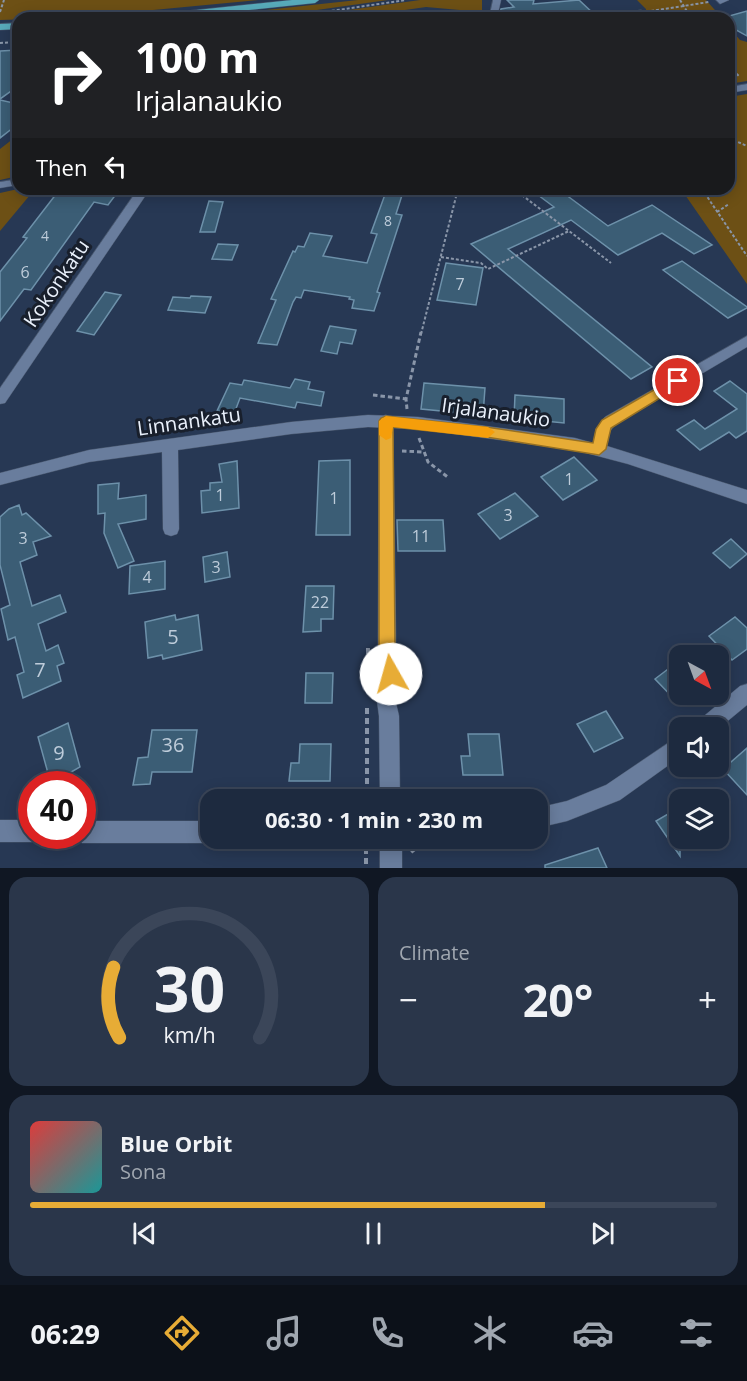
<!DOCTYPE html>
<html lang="en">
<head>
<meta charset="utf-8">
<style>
  :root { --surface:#1d2a3f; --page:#2a364a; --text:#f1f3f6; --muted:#a0a7b0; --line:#3b4659; --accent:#e7ac36 }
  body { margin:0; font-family:"Open Sans",sans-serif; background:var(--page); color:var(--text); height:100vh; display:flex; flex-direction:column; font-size:22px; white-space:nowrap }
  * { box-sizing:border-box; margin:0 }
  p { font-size:20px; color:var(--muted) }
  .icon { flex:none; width:33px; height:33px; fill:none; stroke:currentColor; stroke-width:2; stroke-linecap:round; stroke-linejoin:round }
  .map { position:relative; height:868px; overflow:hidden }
  .sheet { display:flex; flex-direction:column; gap:9px; padding:9px; background:#101723; flex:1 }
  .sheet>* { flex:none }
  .hud { position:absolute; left:12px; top:12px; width:723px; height:183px; border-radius:18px; box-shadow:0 3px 15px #0003,0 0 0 2px var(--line); background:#202124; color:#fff; overflow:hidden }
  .needle { width:39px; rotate:139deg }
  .controls { position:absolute; left:669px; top:645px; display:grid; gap:12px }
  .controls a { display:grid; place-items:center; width:60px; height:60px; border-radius:12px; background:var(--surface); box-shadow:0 3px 15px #0003,0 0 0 2px var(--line); font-size:30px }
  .speed { position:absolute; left:18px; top:771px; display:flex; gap:12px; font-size:30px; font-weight:700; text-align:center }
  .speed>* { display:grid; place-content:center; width:78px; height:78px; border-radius:50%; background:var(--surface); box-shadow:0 3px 15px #0003,0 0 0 2px var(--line); line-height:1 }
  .speed .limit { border:9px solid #d22; background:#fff; color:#111 }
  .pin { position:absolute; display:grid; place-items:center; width:51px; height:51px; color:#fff; margin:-26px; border:3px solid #fff; border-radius:50%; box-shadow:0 2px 6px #0007 }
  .me { position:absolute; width:66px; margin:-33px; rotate:353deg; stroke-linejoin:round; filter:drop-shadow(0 0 4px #0008) }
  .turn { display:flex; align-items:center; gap:21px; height:126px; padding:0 24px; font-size:27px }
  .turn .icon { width:78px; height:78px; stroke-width:2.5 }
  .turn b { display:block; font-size:42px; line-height:51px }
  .then { display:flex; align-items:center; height:57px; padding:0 24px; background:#0003; gap:12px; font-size:22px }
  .big { font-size:45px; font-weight:700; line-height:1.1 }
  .sheet .widget { flex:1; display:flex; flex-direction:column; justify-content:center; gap:9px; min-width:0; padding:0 21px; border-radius:18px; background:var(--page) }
  .sheet .dial { align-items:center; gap:0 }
  .dial svg { height:156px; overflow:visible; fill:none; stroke:var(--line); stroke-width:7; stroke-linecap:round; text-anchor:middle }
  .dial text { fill:var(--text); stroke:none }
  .song { display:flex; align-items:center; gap:18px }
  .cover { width:72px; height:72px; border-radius:9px; background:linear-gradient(135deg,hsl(0 70% 55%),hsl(180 70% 35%)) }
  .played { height:6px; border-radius:3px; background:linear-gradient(90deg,var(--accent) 75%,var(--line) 75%) }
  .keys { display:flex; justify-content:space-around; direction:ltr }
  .heat { display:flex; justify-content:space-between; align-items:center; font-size:33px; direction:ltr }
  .sheet .tiles { flex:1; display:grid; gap:9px; grid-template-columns:1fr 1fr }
  .widget:last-child { grid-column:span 2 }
  .trip { position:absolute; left:200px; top:789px; width:348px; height:60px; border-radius:18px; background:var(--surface); box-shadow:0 3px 15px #0003,0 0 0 2px var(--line); font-weight:700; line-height:60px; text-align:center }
  .tab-bar { display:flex; height:96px; justify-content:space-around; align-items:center; background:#0c1119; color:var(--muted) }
  .tab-bar .icon { width:42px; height:42px }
  .tab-bar .on { color:var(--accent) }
  .tab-bar b { font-size:27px; color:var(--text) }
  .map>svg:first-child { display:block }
  .green { fill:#6d5015 }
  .building { fill:#3b5d75; stroke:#6d91aa; stroke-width:1.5 }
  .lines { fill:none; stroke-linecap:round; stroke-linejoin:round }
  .minor-casing { stroke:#48566c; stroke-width:1 }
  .tertiary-casing { stroke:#48566c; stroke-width:1 }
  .primary-casing { stroke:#48566c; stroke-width:1 }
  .path-far2 { stroke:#8a96a9; stroke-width:2; stroke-dasharray:3 2; stroke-linecap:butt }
  .path-far1 { stroke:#8a96a9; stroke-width:3; stroke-dasharray:4.5 3; stroke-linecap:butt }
  .path { stroke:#8a96a9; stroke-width:4; stroke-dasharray:6 4; stroke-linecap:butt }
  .minor { fill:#697d9d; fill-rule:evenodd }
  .tertiary { fill:#697d9d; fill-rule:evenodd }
  .primary { fill:#58abbb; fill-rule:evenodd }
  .route { fill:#e7ac36; stroke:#967023; stroke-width:1.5 }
  .slow { fill:#f59e0b }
  .labels { text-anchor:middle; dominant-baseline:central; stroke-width:6; stroke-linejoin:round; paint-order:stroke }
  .far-number-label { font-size:14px; fill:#beccda }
  .number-label { font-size:16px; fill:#beccda }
  .street-label { font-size:20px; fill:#eaf1fc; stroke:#181f2c }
  .near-number-label { font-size:20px; fill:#beccda }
</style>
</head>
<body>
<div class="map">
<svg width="747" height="868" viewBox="0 0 747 868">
  <rect width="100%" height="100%" fill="#273854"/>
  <!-- green -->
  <g class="green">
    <polygon points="0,0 258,0 69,18 0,20"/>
    <polygon points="358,0 388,0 260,18 193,18"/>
    <polygon points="420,0 482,0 482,12 426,7 349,18 291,18"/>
    <polygon points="637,0 706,0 722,18 646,18 646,9"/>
    <polygon points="729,27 740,40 747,42 747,81 729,84"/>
    <polygon points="747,94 747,284 681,189 729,189 729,97"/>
    <polygon points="18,135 18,176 0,180 0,149"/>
    <polygon points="18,189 35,189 0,231 0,193"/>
  </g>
  <!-- building -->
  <g class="building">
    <polygon points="507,0 534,0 533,4 579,0 595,15 591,16 594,18 499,18 501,9 514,7"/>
    <polygon points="747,11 747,36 729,26 729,16"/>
    <polygon points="18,50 18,86 0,99 0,51"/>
    <polygon points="0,100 18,104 18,124 0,138"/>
    <polygon points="60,189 120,189 108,205 94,202 31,290 24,289 0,321 0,272 27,238 23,237"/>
    <polygon points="387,189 404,189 396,214 402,215 377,292 380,293 374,311 352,308 354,300 349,299 350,297 304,290 301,298 296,297 293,302 277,345 258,343 276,300 271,299 293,251 295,252 298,246 304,247 310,233 332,236 323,256 367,263 377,234 371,233"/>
    <polygon points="530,189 558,189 608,226 652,205 712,245 694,254 662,233 618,255 571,220 508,249 652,367 631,379 471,244 554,207"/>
    <polygon points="209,201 223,202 215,232 200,232"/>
    <polygon points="218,244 238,245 232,260 212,259"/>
    <polygon points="682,261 747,307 747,308 728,318 663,270"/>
    <polygon points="446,263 483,268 476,305 437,300"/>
    <polygon points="105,292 121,295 94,335 77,331"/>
    <polygon points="191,296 211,297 205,313 168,310 173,297 190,298"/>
    <polygon points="330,326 356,330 352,344 340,342 337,354 321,351"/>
    <polygon points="295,379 310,382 308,389 324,392 321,406 297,402 295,408 240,398 234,414 217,411 230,383 242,385 244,380 290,388"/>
    <polygon points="730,381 747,394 747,431 736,438 729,432 700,450 677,430 694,420 705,429 737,409 714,391"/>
    <polygon points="424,383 485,388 483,415 421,409"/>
    <polygon points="515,395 564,399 564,423 514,418"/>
    <polygon points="574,457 597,480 563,500 541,477"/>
    <polygon points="350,460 350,535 316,535 319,461"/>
    <polygon points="237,461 239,508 202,513 201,491 210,490 210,483 222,482 219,464"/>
    <polygon points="119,483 118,499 146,495 146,519 118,524 134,561 118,568 104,533 105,513 98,514 98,485"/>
    <polygon points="515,493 538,516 500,539 478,514"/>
    <polygon points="19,505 22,515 26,513 51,536 33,542 37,555 20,562 32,606 60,595 66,612 38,624 46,651 58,645 64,663 57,666 61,681 23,698 17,675 24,672 15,637 8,640 1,609 10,605 0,565 0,517 9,509"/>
    <polygon points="397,520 443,520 445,551 398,551"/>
    <polygon points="731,539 747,554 730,568 713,553"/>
    <polygon points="227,552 230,577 205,582 203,557"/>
    <polygon points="165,561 165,589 129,594 130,566"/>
    <polygon points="306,586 334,586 333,619 321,619 321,631 303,632"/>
    <polygon points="175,615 176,620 198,615 202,650 163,659 162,655 148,658 145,622"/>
    <polygon points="735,617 747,628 747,649 732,660 709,636"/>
    <polygon points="680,660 680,705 655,679"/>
    <polygon points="306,673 333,673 332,703 305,703"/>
    <polygon points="606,711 623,738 594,752 577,724"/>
    <polygon points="68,723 80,767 66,775 68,784 51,784 38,737"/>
    <polygon points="152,730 197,730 192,772 152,772 150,784 133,785 138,758 148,757"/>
    <polygon points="468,734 499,734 503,775 463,775 461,756 470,756"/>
    <polygon points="300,744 331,744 330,781 289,781 291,763 299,763"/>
    <polygon points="747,748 747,795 723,769"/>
    <polygon points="680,807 680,856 656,821"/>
    <polygon points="598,848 607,868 545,868 545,865"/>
  </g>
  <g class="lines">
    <defs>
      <g id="minor">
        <polygon points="716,0 729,0 720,4"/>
        <polygon points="641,10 644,11 644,15 600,18"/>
        <polygon points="138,189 150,189 5,403 0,404 0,388"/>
        <polygon points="747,336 747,347 615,425 610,431 607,446 747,490 747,504 628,464 575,450 418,429 368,427 291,434 178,450 179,529 177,534 171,536 165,534 163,529 162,452 89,462 0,485 0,473 89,450 291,422 368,415 418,417 575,438 593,443 596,429 605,417"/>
        <polygon points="747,684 747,705 718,729 695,728 698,721 740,686"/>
        <polygon points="680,735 680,757 620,800 567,821 537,828 537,808 567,801 606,785"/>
        <polygon points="0,820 32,820 32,836 41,836 32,842 0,842"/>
        <polygon points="82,821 210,821 210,838 218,838 210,843 82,843 75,839 73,836 82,836"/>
      </g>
      <g id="tertiary">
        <polygon points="493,0 501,0 497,18 489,18"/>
        <polygon points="747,84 747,90 729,93 729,87"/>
        <polygon points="18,179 18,185 0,188 0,182"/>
        <polygon points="386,415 391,417 393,421 396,645 400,669 394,694 399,716 400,800 380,800 379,716 376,694 382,669 378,645 379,421 381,417"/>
        <rect x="380" y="838" width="22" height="30"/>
      </g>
      <g id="primary">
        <polygon points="292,0 319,0 315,3 173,18 145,18 149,15"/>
        <polygon points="18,23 18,29 0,30 0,24"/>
      </g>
    </defs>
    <!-- minor casing -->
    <use href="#minor" class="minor-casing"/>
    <!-- tertiary casing -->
    <use href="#tertiary" class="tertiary-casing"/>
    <!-- primary casing -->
    <use href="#primary" class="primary-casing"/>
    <!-- path-far2 -->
    <g class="path-far2">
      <polyline points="680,0 691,18"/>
      <polyline points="651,11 709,2"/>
      <polyline points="0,12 4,0"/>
      <polyline points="317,13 406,0"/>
      <polyline points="424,15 426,18"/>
      <polyline points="92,18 140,14"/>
      <polyline points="0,43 18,42"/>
      <polyline points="729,67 740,77"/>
      <polyline points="729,138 747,146"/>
      <polyline points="514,189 611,263"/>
      <polyline points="702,189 747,256"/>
      <polyline points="717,212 729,204"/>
      <polyline points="441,257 481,263 488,269 569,231"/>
      <polyline points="421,334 458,189"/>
    </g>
    <!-- path-far1 -->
    <g class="path-far1">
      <polyline points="373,395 406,399"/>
      <polyline points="407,409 406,399 421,332"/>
      <polyline points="419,438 428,462 449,478"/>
      <polyline points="402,451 422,452"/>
    </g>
    <!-- path -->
    <g class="path">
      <polyline points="368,648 368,687"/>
      <polyline points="367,708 367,800"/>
      <polyline points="366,838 366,868"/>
      <polyline points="411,852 417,847 416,838"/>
    </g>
    <!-- minor -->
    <use href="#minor" class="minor"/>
    <!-- tertiary -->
    <use href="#tertiary" class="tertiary"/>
    <!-- primary -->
    <use href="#primary" class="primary"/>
  </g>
  <!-- route -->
  <polygon class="route" points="678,376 685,381 683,384 611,428 606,449 599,455 486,437 393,427 395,645 399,674 397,680 391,682 385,680 379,645 379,421 381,418 386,416 486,427 593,443 596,429 602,420"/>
  <!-- slow -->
  <polygon class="slow" points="386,416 488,427 495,432 488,438 393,427 391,438 386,440 379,435 379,421"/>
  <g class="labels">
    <!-- far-number labels -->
    <g class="far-number-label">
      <text x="388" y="220">8</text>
      <text x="45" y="235">4</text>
    </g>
    <!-- number labels -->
    <g class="number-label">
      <text x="25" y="272">6</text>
      <text x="460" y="284">7</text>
      <text x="569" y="479">1</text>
      <text x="220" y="495">1</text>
      <text x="334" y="498">1</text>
      <text x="508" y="515">3</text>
      <text x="421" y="536">11</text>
      <text x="23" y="538">3</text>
      <text x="216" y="567">3</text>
      <text x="147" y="577">4</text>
      <text x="320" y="602">22</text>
    </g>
    <!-- street labels -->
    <g class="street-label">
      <text transform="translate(56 283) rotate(-56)">Kokonkatu</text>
      <text transform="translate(496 412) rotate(8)">Irjalanaukio</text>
      <text transform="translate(189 421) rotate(-8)">Linnankatu</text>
    </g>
    <!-- near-number labels -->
    <g class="near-number-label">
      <text x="173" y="636">5</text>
      <text x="40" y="669">7</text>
      <text x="173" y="744">36</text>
      <text x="59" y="752">9</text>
    </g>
  </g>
</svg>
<div class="controls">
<a><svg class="needle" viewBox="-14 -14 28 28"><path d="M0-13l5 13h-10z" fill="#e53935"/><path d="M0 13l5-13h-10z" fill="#a0a7b0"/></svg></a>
<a><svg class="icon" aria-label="sound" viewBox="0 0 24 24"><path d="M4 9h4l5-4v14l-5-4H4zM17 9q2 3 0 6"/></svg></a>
<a><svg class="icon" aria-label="layers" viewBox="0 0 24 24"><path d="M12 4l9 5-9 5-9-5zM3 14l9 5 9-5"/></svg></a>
</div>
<div class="speed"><div class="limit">40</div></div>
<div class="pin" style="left:678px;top:381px;background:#d93025"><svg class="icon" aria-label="arrive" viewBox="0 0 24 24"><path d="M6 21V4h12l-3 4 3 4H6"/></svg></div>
<svg class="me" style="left:391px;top:674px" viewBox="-20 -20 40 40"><circle r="19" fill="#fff"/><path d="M0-13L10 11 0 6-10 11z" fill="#e7ac36"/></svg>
<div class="trip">06:30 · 1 min · 230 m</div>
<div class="hud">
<div class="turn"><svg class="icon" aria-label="right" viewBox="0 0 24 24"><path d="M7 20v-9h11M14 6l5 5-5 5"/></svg><div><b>100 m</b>Irjalanaukio</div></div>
<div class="then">Then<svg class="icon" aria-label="left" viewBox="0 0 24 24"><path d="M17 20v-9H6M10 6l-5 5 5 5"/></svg></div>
</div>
</div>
<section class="sheet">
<div class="tiles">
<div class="widget dial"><svg viewBox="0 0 100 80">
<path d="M14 69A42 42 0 1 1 86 69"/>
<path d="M14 69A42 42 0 0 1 11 33" stroke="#e7ac36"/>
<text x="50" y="56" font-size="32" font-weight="700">30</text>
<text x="50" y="72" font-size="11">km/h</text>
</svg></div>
<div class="widget"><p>Climate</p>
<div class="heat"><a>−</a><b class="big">20°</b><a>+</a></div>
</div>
<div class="widget">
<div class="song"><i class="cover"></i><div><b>Blue Orbit</b><p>Sona</p></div></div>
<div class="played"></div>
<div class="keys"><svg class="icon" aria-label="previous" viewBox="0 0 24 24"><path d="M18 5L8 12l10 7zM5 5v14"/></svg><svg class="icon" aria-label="pause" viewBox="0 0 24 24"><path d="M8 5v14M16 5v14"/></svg><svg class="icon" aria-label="next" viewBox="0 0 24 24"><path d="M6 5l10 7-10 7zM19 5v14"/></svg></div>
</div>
</div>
</section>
<nav class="tab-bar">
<b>06:29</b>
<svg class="icon on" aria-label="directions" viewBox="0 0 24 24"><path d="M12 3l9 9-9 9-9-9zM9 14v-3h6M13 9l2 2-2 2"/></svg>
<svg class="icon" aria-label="music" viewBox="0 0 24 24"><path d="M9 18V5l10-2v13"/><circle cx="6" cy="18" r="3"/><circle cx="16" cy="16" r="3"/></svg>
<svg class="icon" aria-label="phone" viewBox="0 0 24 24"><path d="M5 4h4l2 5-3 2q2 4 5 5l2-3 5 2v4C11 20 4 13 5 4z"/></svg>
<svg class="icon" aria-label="climate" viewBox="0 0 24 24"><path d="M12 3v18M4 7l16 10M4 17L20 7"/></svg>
<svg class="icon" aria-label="car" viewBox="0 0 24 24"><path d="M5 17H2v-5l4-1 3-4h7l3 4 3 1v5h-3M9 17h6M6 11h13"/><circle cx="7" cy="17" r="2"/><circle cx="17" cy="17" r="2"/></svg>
<svg class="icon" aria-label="filters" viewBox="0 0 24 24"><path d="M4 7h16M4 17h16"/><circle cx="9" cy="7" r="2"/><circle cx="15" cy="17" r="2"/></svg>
</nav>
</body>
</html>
